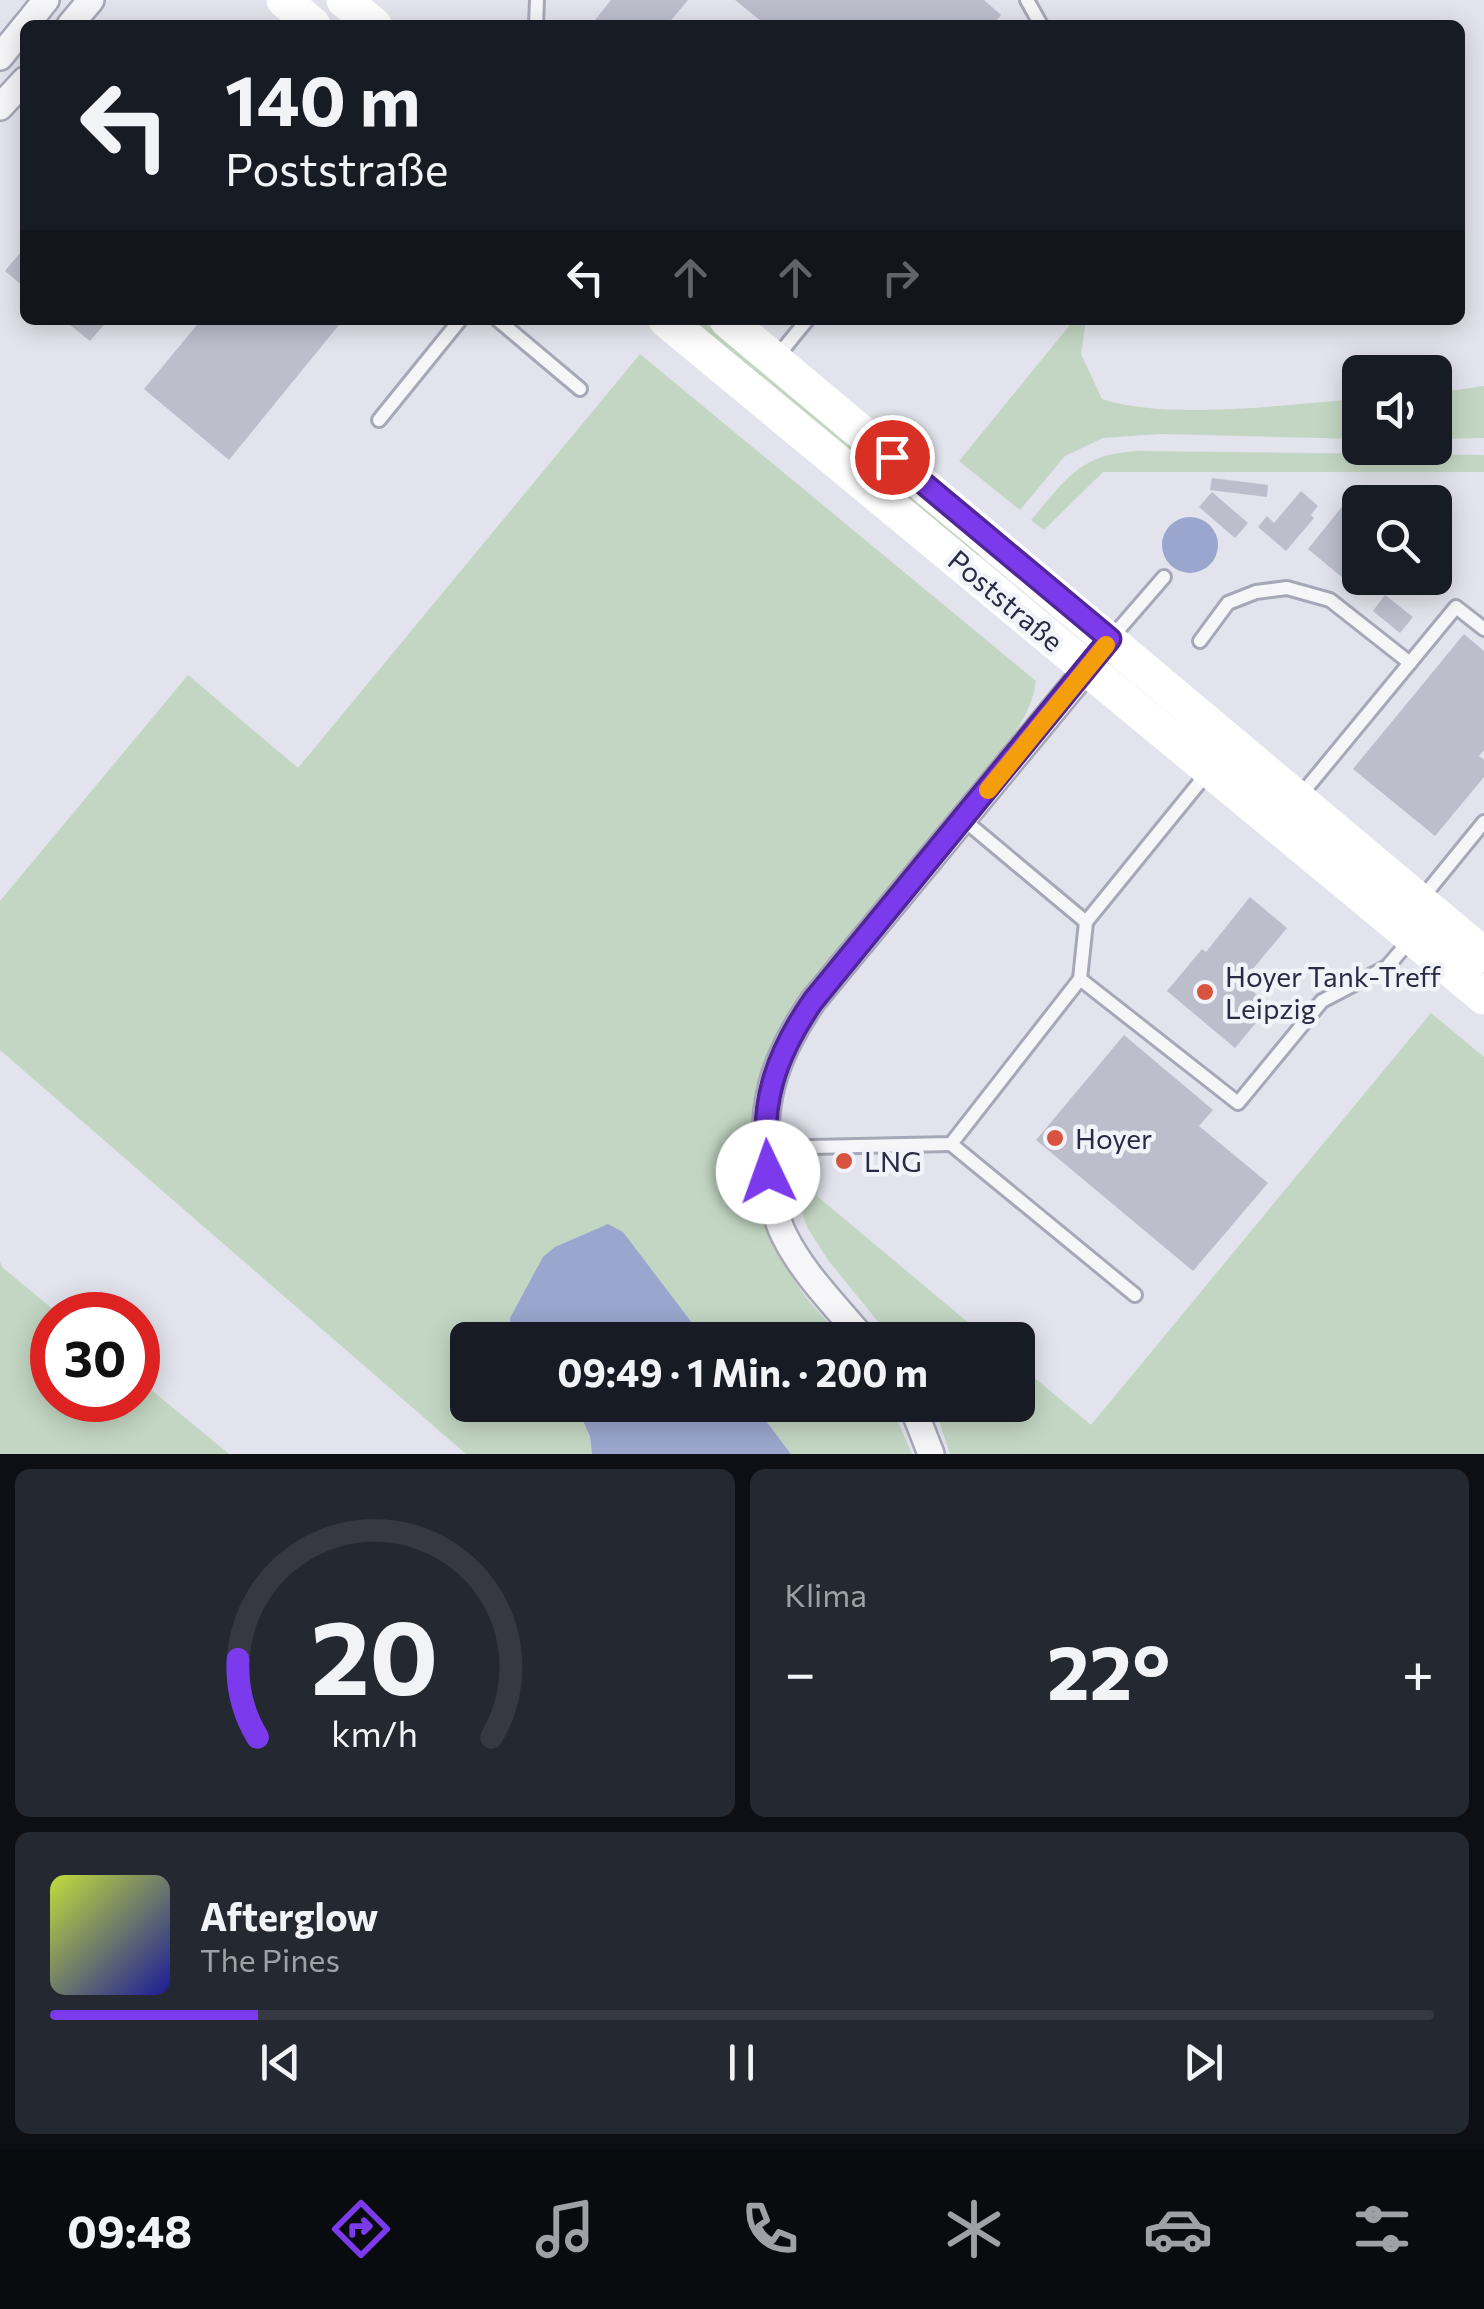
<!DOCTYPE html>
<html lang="de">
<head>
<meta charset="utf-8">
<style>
  :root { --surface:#171b24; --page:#242831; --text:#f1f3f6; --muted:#9ea1a6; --line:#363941; --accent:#7c3aed }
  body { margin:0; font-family:Commissioner,sans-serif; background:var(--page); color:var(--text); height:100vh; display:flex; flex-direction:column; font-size:38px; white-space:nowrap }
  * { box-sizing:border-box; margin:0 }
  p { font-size:32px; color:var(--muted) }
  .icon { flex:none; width:55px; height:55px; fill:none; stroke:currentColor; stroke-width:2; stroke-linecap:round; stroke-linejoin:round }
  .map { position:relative; height:1454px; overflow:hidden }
  .sheet { display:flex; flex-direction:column; gap:15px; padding:15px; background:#0d0f14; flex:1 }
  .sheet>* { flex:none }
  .guide { position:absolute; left:20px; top:20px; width:1445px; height:305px; border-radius:15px; box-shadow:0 5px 25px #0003; background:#171b24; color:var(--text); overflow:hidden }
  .fabs { position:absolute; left:1342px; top:355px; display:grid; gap:20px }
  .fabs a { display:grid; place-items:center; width:110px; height:110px; border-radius:15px; background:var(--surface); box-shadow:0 5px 25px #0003; font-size:50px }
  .speed { position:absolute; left:30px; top:1292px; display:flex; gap:20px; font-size:50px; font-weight:700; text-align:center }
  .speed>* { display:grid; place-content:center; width:130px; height:130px; border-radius:50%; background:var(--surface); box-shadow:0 5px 25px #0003; line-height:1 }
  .speed .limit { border:15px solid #d22; background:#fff; color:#111 }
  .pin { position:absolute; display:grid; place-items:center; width:85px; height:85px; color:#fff; margin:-42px; border:5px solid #fff; border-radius:50%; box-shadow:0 2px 10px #0007 }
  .me { position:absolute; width:110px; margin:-55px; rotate:357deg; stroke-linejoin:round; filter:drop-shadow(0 0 8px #0008) }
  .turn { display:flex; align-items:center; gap:35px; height:210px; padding:0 40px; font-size:45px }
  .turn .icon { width:130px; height:130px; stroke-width:2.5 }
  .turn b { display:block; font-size:70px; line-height:85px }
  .lanes { display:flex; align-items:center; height:95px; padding:0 40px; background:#0003; justify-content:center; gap:50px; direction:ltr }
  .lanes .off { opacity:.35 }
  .big { font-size:75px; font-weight:700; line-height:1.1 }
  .sheet .tile { flex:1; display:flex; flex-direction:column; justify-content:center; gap:15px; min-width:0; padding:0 35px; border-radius:15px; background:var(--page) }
  .sheet .dial { align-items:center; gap:0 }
  .dial svg { height:260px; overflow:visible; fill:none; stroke:var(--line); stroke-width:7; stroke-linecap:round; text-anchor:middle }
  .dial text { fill:var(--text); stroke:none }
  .song { display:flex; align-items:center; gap:30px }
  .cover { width:120px; height:120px; border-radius:15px; background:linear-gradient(135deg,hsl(70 70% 55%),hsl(240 70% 35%)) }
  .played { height:10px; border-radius:5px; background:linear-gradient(90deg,var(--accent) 15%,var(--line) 15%) }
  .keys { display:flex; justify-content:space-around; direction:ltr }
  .heat { display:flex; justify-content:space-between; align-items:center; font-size:55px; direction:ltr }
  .sheet .tiles { flex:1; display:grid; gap:15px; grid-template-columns:1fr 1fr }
  .tile:last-child { grid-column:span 2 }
  .trip { position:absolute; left:450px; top:1322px; width:585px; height:100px; border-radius:15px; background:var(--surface); box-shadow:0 5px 25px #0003; font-weight:700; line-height:100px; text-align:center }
  .menu { display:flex; height:160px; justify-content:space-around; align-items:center; background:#090b0e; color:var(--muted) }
  .menu .icon { width:70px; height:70px }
  .menu .active { color:var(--accent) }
  .menu b { font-size:45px; color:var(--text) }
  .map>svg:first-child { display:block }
  .green { fill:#c3d6c3 }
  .water { fill:#9ba6ce }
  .building { fill:#bcbecc }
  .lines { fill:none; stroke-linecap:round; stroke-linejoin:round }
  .lane-casing { stroke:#a7a8b7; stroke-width:18 }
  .street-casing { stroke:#a7a8b7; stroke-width:30 }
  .lane { stroke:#f6f6f9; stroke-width:12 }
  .street { stroke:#f6f6f9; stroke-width:25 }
  .secondary { stroke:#fff; stroke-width:35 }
  .route-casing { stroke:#51269a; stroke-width:25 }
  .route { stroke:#7c3aed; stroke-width:18 }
  .slow { stroke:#f59e0b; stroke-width:18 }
  .poi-dot { fill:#d85441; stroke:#f2f3f9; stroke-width:4 }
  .labels { text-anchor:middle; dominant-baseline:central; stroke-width:9; stroke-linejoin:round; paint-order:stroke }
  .street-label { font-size:28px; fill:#292b45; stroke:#f2f3f9 }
  .poi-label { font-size:28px; fill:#292b45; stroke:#f2f3f9; text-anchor:start }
</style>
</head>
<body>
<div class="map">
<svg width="1484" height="1454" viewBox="0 0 1484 1454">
  <rect width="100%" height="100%" fill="#e2e3ec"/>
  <!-- green -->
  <g class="green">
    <polygon points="682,320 702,320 981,552 973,563"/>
    <path d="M 1074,320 L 1086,320 L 1081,354 L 1102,399 C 1167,421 1289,404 1360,399 L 1360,439 L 1159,434 L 1103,438 L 1065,456 L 1020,510 L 959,461 Z"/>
    <path d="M 640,354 L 1036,681 C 1033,705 1022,722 1009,742 L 803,990 C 736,1084 731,1189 798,1286 C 811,1305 828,1322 843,1340 L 705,1340 L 623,1233 L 511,1329 L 521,1340 L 468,1340 L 468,1405 L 576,1405 L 590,1438 L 592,1454 L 466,1454 L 0,1050 L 0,901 L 188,675 L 298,768 Z"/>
    <polygon points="1484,386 1484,438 1435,439 1435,393"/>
    <path d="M 1136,451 L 1484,455 L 1484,472 L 1103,472 L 1044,530 L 1031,520 C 1067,479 1078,455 1136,451 Z"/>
    <polygon points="1431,1013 1484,1057 1484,1454 950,1454 934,1405 1018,1405 1018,1364 1091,1425"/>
    <polygon points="819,1177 817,1196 989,1340 893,1340 828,1260 807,1227 794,1188 805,1179"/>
    <polygon points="0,1262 3,1268 60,1315 52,1315 52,1400 138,1400 138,1379 229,1454 0,1454"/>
    <polygon points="754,1405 891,1405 912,1454 791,1454"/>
  </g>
  <!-- water -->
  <g class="water">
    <circle cx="1190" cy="545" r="28"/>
    <polygon points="608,1224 623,1232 705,1340 521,1340 511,1329 510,1318 543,1257 555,1247"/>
    <polygon points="576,1405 754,1405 791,1454 592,1454 590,1437"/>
  </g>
  <!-- building -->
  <g class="building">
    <polygon points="611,0 688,0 667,25 591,25"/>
    <polygon points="735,0 984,0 1001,15 993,25 766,25"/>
    <polygon points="25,247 25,288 5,271"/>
    <polygon points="64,320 108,320 90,341"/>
    <polygon points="201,320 343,320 229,460 144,389"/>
    <polygon points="1212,478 1268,485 1267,497 1210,490"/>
    <polygon points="1301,491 1318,506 1311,515 1314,518 1286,551 1258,527 1267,516 1274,523"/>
    <polygon points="1212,492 1248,523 1235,538 1199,507"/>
    <polygon points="1349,498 1360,506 1360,578 1386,578 1375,592 1356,577 1350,584 1308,549"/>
    <polygon points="1385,595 1413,617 1400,633 1373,611"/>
    <polygon points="1464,634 1484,651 1484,750 1479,756 1484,760 1484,777 1435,836 1353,769"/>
    <polygon points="1250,897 1287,928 1242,982 1270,1006 1235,1048 1167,991 1202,949 1206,952"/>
    <polygon points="1124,1035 1213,1110 1199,1126 1268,1183 1193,1271 1036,1140"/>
  </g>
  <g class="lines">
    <defs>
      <g id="lane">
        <polyline points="1027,0 1041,25"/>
        <polyline points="536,25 537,0"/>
        <polyline points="498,320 580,389"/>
        <polyline points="776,358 807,320"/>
        <polyline points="379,420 460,320"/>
        <polyline points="1112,637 1164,577"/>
        <polyline points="1200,641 1228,603 1256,592 1287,588 1330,600 1410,663"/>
        <polyline points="1300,796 1456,607 1484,629"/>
        <polyline points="964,820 1086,922 1208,772"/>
        <polyline points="1422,898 1484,822"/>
        <polyline points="1086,922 1080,979 1238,1103 1322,1001 1387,967 1410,940"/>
        <polyline points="951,1144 1135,1295"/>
        <polyline points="765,1148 951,1144 1080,979"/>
      </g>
      <g id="street">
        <polyline points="26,25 46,0"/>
        <polyline points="70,25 91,0"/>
        <polyline points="0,57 25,26"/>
        <polyline points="0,107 25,80"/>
        <path d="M 864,1340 C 837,1307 803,1274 784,1235 C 775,1217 771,1195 768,1176 C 759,1105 773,1059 813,1001 L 1096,658"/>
        <polyline points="912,1405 931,1454"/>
      </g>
    </defs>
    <!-- lane casing -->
    <use href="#lane" class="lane-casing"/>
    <!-- street casing -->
    <use href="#street" class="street-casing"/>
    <!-- lane -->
    <use href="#lane" class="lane"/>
    <!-- street -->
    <use href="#street" class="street"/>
    <!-- secondary -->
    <g class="secondary">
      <polyline points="284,0 313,25"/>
      <polyline points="344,0 374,25"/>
      <polyline points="666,320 1484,997"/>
      <polyline points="727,320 1484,955"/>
    </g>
  </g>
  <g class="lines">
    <defs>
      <path id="route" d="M 768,1172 C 759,1104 775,1056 813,1001 L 1110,639 L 892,457"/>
    </defs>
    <!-- route casing -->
    <use href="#route" class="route-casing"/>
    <!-- route -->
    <use href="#route" class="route"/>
    <!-- slow -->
    <polyline class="slow" points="988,790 1106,645"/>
  </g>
  <!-- markers -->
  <g class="poi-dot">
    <circle cx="1205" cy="992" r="10"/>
    <circle cx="1055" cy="1138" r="10"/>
    <circle cx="844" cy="1161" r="10"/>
  </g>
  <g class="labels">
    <!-- street labels -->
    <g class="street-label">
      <text transform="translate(1006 600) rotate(40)">Poststraße</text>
    </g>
    <!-- poi labels -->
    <g class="poi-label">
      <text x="1225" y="976">Hoyer Tank-Treff<tspan x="1225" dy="32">Leipzig</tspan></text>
      <text x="1075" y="1138">Hoyer</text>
      <text x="864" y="1161">LNG</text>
    </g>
  </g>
</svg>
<div class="fabs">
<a><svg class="icon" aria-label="sound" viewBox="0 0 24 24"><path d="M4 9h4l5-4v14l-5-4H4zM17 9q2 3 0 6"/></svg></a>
<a><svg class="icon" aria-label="search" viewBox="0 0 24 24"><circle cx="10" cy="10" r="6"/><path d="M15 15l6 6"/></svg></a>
</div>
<div class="speed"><div class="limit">30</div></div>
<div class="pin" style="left:892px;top:457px;background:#d93025"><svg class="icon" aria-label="arrive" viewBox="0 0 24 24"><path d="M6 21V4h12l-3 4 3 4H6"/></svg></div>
<svg class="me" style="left:768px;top:1172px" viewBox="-20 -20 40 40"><circle r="19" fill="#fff"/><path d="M0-13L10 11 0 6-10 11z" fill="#7c3aed"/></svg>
<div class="trip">09:49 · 1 Min. · 200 m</div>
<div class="guide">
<div class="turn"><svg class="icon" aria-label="left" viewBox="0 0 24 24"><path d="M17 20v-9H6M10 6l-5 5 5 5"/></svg><div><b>140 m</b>Poststraße</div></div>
<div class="lanes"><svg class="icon" aria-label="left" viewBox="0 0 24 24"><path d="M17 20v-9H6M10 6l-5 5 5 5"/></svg><svg class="icon off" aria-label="ahead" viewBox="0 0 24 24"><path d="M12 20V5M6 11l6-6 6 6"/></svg><svg class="icon off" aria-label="ahead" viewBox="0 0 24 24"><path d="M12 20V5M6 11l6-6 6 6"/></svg><svg class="icon off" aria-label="right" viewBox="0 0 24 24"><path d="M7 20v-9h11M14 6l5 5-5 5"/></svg></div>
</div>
</div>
<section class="sheet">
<div class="tiles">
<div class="tile dial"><svg viewBox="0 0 100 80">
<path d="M14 69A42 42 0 1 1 86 69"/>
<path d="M14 69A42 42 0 0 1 8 45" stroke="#7c3aed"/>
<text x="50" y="56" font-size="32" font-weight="700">20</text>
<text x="50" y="72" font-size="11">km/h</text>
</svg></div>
<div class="tile"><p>Klima</p>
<div class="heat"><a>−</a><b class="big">22°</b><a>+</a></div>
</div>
<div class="tile">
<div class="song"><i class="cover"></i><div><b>Afterglow</b><p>The Pines</p></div></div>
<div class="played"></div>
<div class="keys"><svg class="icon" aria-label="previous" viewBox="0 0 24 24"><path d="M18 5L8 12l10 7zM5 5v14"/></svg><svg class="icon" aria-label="pause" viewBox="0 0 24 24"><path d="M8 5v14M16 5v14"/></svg><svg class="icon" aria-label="next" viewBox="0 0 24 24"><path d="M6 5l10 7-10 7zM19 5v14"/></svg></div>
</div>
</div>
</section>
<nav class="menu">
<b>09:48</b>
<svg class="icon active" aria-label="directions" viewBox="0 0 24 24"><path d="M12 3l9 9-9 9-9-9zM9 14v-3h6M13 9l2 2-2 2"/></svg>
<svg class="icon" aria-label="music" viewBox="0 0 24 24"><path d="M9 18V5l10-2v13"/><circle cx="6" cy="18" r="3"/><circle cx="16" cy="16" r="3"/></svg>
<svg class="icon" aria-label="phone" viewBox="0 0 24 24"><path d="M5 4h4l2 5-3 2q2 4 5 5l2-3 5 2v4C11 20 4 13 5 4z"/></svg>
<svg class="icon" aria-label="climate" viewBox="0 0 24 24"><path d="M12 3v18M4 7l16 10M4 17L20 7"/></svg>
<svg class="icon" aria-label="car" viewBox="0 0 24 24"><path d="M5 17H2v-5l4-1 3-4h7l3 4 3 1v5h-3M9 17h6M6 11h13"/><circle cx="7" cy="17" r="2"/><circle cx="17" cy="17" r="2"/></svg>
<svg class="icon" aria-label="filters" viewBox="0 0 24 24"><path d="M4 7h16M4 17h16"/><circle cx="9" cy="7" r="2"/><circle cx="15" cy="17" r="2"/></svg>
</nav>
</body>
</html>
